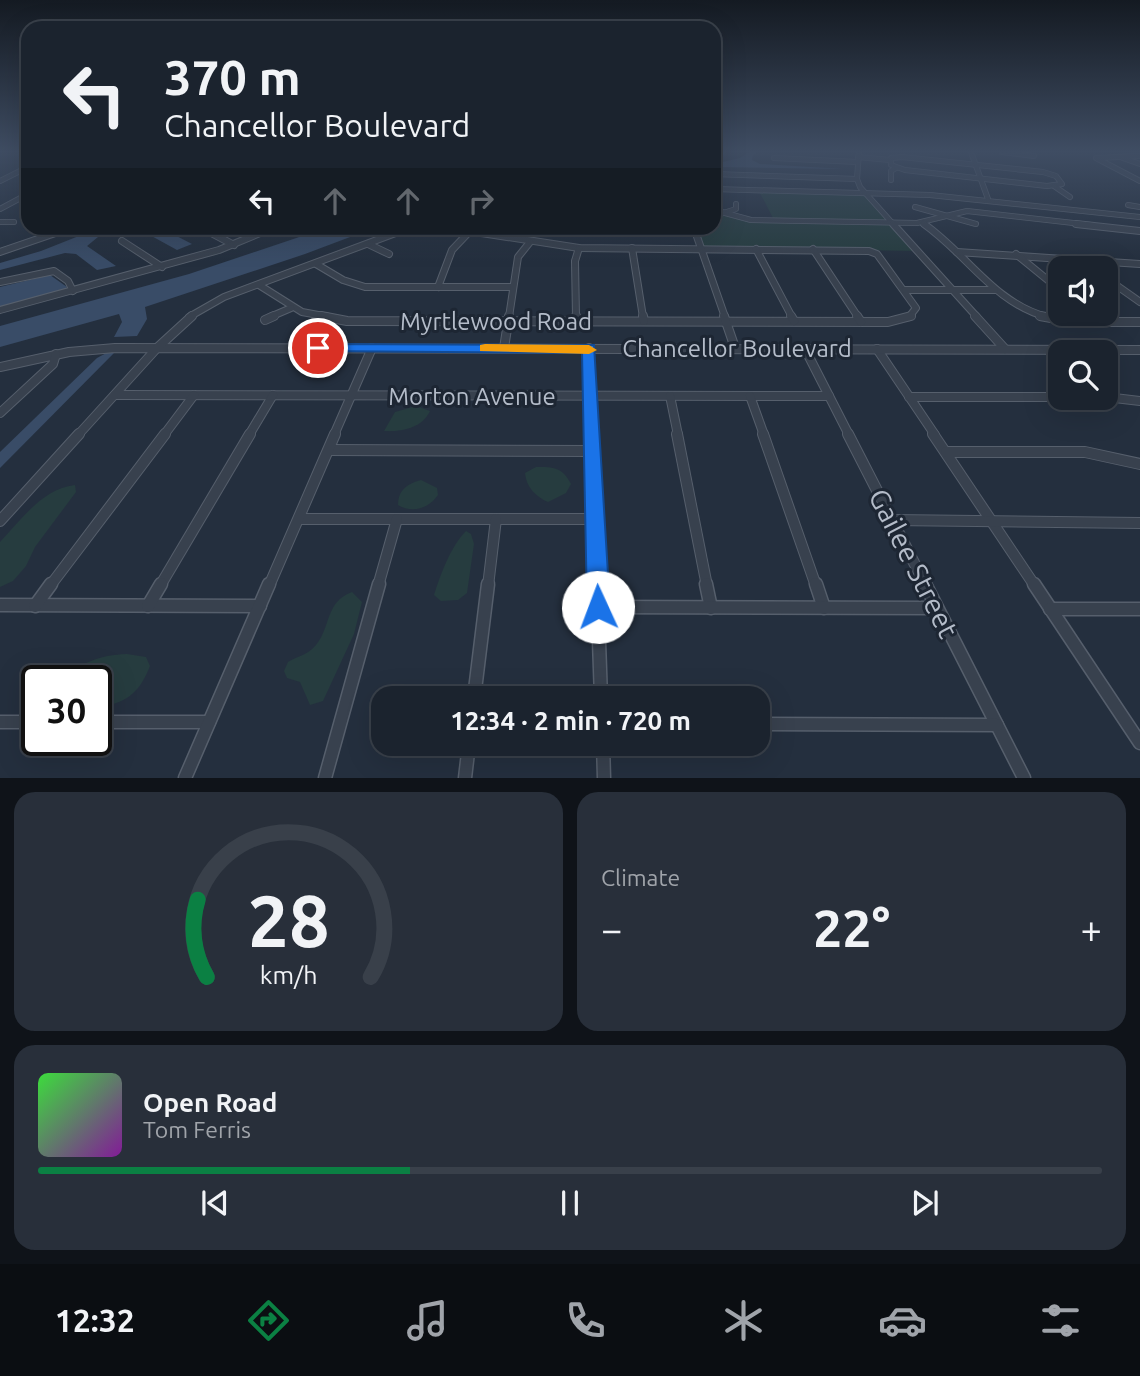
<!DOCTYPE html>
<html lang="en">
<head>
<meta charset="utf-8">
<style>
  :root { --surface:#1b232e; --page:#282f3a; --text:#f1f3f6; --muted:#a0a4aa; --line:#39404a; --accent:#0b8043 }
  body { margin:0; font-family:Ubuntu,sans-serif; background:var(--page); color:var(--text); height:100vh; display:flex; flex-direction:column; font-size:26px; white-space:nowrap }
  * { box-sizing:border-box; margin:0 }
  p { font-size:23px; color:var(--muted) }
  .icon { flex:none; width:38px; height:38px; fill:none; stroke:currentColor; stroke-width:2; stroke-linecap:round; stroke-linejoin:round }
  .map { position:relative; height:778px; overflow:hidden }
  .sheet { display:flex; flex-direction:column; gap:14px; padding:14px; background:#0f1319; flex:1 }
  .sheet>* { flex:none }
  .top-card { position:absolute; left:21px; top:21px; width:700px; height:214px; border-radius:21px; box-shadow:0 7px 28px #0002,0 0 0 2px var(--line); background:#1b232e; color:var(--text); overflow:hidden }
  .controls { position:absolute; left:1048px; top:256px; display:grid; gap:14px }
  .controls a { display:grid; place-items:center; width:70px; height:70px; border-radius:14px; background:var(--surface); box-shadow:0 7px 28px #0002,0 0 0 2px var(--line); font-size:35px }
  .speed { position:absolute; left:21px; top:665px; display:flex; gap:14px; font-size:35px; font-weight:700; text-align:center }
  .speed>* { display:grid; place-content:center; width:91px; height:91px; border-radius:50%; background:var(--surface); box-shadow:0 7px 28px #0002,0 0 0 2px var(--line); line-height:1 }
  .speed .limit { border:4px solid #111; border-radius:10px; background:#fff; color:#111 }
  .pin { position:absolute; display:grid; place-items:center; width:60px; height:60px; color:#fff; margin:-30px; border:4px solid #fff; border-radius:50%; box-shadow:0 2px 7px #0007 }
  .me { position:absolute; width:77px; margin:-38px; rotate:358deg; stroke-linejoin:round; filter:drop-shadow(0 0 5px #0008) }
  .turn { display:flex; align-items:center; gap:24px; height:147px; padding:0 28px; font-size:32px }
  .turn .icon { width:91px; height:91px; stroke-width:2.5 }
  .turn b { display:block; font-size:49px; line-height:60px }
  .lanes { display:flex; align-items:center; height:66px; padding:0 28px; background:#0003; justify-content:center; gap:35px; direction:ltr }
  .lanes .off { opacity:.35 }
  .big { font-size:52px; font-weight:600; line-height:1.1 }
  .sheet .tile { flex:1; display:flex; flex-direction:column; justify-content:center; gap:10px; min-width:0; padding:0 24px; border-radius:21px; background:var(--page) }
  .sheet .dial { align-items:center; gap:0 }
  .dial svg { height:182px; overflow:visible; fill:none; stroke:var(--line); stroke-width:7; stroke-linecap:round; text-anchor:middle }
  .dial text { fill:var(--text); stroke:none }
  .song { display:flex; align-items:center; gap:21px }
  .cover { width:84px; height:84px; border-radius:10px; background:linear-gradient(135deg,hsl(120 70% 55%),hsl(290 70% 35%)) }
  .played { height:7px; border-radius:4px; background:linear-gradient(90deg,var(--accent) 35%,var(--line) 35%) }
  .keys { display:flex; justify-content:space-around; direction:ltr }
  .heat { display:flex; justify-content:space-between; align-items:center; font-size:38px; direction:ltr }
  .sheet .tiles { flex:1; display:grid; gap:14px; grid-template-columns:1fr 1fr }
  .tile:last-child { grid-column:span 2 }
  .trip { position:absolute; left:371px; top:686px; width:399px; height:70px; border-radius:21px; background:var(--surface); box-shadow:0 7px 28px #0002,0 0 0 2px var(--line); font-weight:600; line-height:70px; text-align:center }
  .menu { display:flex; height:112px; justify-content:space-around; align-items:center; background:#0b0e12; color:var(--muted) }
  .menu .icon { width:49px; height:49px }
  .menu .current { color:var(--accent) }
  .menu b { font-size:32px; color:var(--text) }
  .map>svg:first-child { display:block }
  .green { fill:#263c3f }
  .water { fill:#394c67 }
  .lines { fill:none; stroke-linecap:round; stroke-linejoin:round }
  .minor-far4-casing { stroke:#565f6c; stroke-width:6 }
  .minor-far3-casing { stroke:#565f6c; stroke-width:8 }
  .minor-far2-casing { stroke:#565f6c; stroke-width:10 }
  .minor-far1-casing { stroke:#565f6c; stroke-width:12 }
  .minor-casing { stroke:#565f6c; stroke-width:15 }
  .minor-far4 { stroke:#38414e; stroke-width:4.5 }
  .minor-far3 { stroke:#38414e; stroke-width:6 }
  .minor-far2 { stroke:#38414e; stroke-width:8 }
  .minor-far1 { stroke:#38414e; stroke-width:10 }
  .minor { stroke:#38414e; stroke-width:12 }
  .route { fill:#1a73e8; stroke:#114b97; stroke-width:2 }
  .slow { fill:#f59e0b }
  .labels { text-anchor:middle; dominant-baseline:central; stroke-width:6; stroke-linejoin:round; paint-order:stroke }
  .street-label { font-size:24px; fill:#b4bcc9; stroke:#1d2633 }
  .near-street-label { font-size:28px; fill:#b4bcc9; stroke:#1d2633 }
</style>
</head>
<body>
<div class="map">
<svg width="1140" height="778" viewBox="0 0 1140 778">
  <rect width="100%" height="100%" fill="#242f3e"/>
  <!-- green -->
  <g class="green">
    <polygon points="759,191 863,193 888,222 774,220"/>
    <polygon points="723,214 751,221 889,224 913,251 701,247 696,228 714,228 714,217"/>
    <path d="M 416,406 L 430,411 C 422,428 402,432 384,431 L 395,412 Z"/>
    <path d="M 536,467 C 554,467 562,467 571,484 L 566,493 L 548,502 C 536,497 526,487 525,473 Z"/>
    <path d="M 421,480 L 437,488 L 438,495 C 429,508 413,514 398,505 C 398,490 407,484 421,480 Z"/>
    <path d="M 75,485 L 76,492 L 35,547 L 26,566 L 13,581 L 0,587 L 0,542 C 22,519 42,489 75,485 Z"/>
    <path d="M 466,531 L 471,534 L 474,544 L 467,593 L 458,600 L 441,601 L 434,595 C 440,575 451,546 466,531 Z"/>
    <path d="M 352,592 L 362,602 L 354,634 L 323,701 L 310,705 L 300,682 L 287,678 L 284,671 L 288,662 C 299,655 307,656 316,645 C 331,627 325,602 352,592 Z"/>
    <path d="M 127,654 L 146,657 L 150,666 C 139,694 126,703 96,708 L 96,681 L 58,681 C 81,663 99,655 127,654 Z"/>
  </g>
  <!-- water -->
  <g class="water">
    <polygon points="749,152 758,152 753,155 752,160 760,164 843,169 714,167 714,164 740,158"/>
    <polygon points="99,228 128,228 98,237 87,246 116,266 97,270 76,254 65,253 0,270 0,263 41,251"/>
    <polygon points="137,228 161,228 192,244 177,250"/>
    <polygon points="326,228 374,228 305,254 145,307 147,319 137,336 114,337 122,322 119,314 0,347 0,326 189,274"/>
    <polygon points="50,275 67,287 62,292 0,307 0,287"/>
    <polygon points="110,351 116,351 0,468 0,452 97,358"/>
  </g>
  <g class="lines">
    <defs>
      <g id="minor-far4">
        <polyline points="859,152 857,179 860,187 894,225"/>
        <polyline points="971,152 988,199"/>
        <polyline points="1002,152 1034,156"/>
        <polyline points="714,155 722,152"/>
        <polyline points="1140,156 1096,158 1140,181"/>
        <polyline points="858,157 890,160"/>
        <polygon points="902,157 1043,172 1056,176 1062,184 1047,186 905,170 891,165 891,158"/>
        <polyline points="1120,157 1140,164"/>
        <polyline points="774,158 858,162"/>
        <polyline points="714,174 857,179"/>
        <polyline points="891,180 891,171 896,168"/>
        <polyline points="0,181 28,167"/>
        <polyline points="1054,186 1070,197"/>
        <polyline points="714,189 930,195 1140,217"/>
        <polyline points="1128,205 1140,207"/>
        <polyline points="915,207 976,224"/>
        <polyline points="0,209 28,194"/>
        <polyline points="714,210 751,220 917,223 967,211 1091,225"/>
        <polyline points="714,216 736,209 736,204"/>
        <polyline points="0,222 14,222"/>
        <polyline points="923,223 926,225"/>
      </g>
      <g id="minor-far3">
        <polyline points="893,224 977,317"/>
        <path d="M 924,224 C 967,254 994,303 1047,317"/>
        <polyline points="1076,224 1140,231"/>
        <polyline points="202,228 234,245"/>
        <polyline points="449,228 579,248 869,251 877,254 916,308 909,317"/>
        <polyline points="694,228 725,317"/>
        <polyline points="122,241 162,267"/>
        <polyline points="368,244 389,254"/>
        <polyline points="632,248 643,317"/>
        <polyline points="756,249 792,317"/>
        <polyline points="813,249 858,317"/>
        <polyline points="0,252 70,228"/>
        <polyline points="957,252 1140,264"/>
        <polyline points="1016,254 1060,290"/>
        <polyline points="1080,259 1092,268"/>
        <polyline points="316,264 343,280 365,287 513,287"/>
        <polyline points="1106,278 1140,302"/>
        <polyline points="0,282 54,271 68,281 73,291"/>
        <polyline points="259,285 302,312 329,317"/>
        <polyline points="438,287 452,250 470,231"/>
        <polyline points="905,290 995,290"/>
        <polyline points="0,310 219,250 272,228"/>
        <polyline points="189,317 224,297 409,228"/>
        <polyline points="270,317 291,308"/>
        <polyline points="509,317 518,257 530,242"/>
        <polyline points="576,317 575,261 579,248"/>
      </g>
      <g id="minor-far2">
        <polyline points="321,316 347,321 888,322 911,316"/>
        <polyline points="576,316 576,321"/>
        <polyline points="643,316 644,321"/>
        <polyline points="724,316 735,348"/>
        <polyline points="791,316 794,321"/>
        <polyline points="857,316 861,322"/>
        <polyline points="975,316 1005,349"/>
        <polyline points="1040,316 1073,322 1140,322"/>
        <polyline points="265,320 274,316"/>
        <polyline points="504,348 509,316"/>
        <polyline points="589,348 592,435"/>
        <polyline points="805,349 849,435"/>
        <polyline points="877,349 935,435"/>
        <polyline points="0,367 69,352 115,348 1140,350"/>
        <polyline points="115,395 829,396"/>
        <polyline points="670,396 678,435"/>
        <polyline points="750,396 764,435"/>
        <polyline points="909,397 1060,397"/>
        <polyline points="1106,397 1140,401"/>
        <polyline points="0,413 53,364 56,354"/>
        <polyline points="78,435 157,348 192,316"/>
        <polyline points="164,435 194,395"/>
        <polyline points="249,435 273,395"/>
        <polyline points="334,435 372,348"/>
      </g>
      <g id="minor-far1">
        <polyline points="592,434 597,586"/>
        <polyline points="677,434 707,586"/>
        <polyline points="763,434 816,586"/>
        <polyline points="848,434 926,586"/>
        <polyline points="933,434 1035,586"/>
        <polyline points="329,450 593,451"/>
        <polyline points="946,452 1085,452 1140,464"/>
        <polyline points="299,519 595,519"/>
        <polyline points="892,520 1140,523"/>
        <polyline points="0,521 79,434"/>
        <polyline points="50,586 165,434"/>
        <polyline points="160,586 250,434"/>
        <polyline points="269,586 335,434"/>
        <polyline points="378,586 397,519"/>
        <polyline points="488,586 496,519"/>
      </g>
      <g id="minor">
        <polyline points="597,584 601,698"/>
        <polyline points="706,584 711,608"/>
        <polyline points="816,584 824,608"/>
        <polyline points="925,584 1024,778"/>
        <polyline points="1034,584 1140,743"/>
        <polyline points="0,605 260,606"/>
        <polyline points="35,606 51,584"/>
        <polyline points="148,606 161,584"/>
        <polyline points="598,607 937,608"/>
        <polyline points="1050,609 1140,609"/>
        <polyline points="474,698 488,584"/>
        <polyline points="0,722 37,722"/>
        <polyline points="96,722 209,722"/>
        <polyline points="758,724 997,725"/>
        <polyline points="603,744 604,778"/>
        <polyline points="185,778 269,584"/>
        <polyline points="325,778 379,584"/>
        <polyline points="465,778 469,744"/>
      </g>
    </defs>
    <!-- minor-far4 casing -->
    <use href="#minor-far4" class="minor-far4-casing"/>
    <!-- minor-far3 casing -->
    <use href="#minor-far3" class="minor-far3-casing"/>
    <!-- minor-far2 casing -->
    <use href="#minor-far2" class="minor-far2-casing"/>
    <!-- minor-far1 casing -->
    <use href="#minor-far1" class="minor-far1-casing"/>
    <!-- minor casing -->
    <use href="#minor" class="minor-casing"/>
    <!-- minor-far4 -->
    <use href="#minor-far4" class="minor-far4"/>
    <!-- minor-far3 -->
    <use href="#minor-far3" class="minor-far3"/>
    <!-- minor-far2 -->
    <use href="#minor-far2" class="minor-far2"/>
    <!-- minor-far1 -->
    <use href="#minor-far1" class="minor-far1"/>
    <!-- minor -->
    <use href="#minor" class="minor"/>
  </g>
  <!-- sky -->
  <linearGradient id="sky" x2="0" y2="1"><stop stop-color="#141a22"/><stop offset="0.58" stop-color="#3f4d63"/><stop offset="1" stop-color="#3f4d63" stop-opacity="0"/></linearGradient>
  <rect width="1140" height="261" fill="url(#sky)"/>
  <!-- route -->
  <polygon class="route" points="318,344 594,345 610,607 606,614 598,617 590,614 587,607 582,353 313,351 313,345"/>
  <!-- slow -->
  <polygon class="slow" points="485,344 589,345 597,350 589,354 480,351 480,345"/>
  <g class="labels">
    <!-- street labels -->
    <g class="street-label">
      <text x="496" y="321">Myrtlewood Road</text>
      <text x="737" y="348">Chancellor Boulevard</text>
      <text x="472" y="396">Morton Avenue</text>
    </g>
    <!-- near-street labels -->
    <g class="near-street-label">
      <text transform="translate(914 563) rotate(63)">Gailee Street</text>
    </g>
  </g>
</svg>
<div class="controls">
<a><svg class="icon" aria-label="sound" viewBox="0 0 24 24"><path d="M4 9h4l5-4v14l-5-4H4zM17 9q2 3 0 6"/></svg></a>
<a><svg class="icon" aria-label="search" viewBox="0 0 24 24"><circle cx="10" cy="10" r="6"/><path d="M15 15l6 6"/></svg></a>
</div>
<div class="speed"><div class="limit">30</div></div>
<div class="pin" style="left:318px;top:348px;background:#d93025"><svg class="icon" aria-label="arrive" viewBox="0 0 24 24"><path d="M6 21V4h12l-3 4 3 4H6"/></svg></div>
<svg class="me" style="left:598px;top:607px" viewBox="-20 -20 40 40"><circle r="19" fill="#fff"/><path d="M0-13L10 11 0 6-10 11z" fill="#1a73e8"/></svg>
<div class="trip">12:34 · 2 min · 720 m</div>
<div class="top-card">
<div class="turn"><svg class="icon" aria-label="left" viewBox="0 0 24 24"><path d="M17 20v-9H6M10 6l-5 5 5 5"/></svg><div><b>370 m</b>Chancellor Boulevard</div></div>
<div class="lanes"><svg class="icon" aria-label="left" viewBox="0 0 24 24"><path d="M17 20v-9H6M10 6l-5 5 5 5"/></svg><svg class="icon off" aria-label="ahead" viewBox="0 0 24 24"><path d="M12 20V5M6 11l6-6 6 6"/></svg><svg class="icon off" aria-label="ahead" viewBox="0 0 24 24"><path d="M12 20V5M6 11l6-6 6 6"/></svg><svg class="icon off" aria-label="right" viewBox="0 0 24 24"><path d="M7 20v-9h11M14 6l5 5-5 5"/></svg></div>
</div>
</div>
<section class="sheet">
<div class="tiles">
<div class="tile dial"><svg viewBox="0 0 100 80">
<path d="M14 69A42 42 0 1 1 86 69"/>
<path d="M14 69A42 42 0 0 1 10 35" stroke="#0b8043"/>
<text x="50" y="56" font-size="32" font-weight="700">28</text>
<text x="50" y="72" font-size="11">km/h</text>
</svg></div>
<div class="tile"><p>Climate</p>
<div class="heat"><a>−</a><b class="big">22°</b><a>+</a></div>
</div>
<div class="tile">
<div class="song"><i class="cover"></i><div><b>Open Road</b><p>Tom Ferris</p></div></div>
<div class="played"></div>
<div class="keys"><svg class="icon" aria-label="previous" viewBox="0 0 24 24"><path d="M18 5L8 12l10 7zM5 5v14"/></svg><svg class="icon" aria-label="pause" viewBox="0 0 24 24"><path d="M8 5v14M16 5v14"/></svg><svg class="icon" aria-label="next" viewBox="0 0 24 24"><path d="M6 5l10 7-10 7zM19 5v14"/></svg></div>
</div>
</div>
</section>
<nav class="menu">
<b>12:32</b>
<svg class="icon current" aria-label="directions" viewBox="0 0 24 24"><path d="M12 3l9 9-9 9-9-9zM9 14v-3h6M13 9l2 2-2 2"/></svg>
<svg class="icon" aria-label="music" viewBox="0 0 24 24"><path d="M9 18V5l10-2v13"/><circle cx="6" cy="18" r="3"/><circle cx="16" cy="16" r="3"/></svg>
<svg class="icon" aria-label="phone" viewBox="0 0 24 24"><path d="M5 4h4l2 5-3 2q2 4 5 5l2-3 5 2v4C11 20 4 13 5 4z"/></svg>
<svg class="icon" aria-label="climate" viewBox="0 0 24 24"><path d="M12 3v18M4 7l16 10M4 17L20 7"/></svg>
<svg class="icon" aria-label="car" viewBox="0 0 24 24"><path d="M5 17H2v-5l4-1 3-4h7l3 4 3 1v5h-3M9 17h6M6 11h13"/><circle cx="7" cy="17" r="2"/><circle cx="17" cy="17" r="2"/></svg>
<svg class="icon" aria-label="filters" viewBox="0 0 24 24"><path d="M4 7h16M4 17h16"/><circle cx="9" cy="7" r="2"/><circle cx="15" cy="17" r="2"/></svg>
</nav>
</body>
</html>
